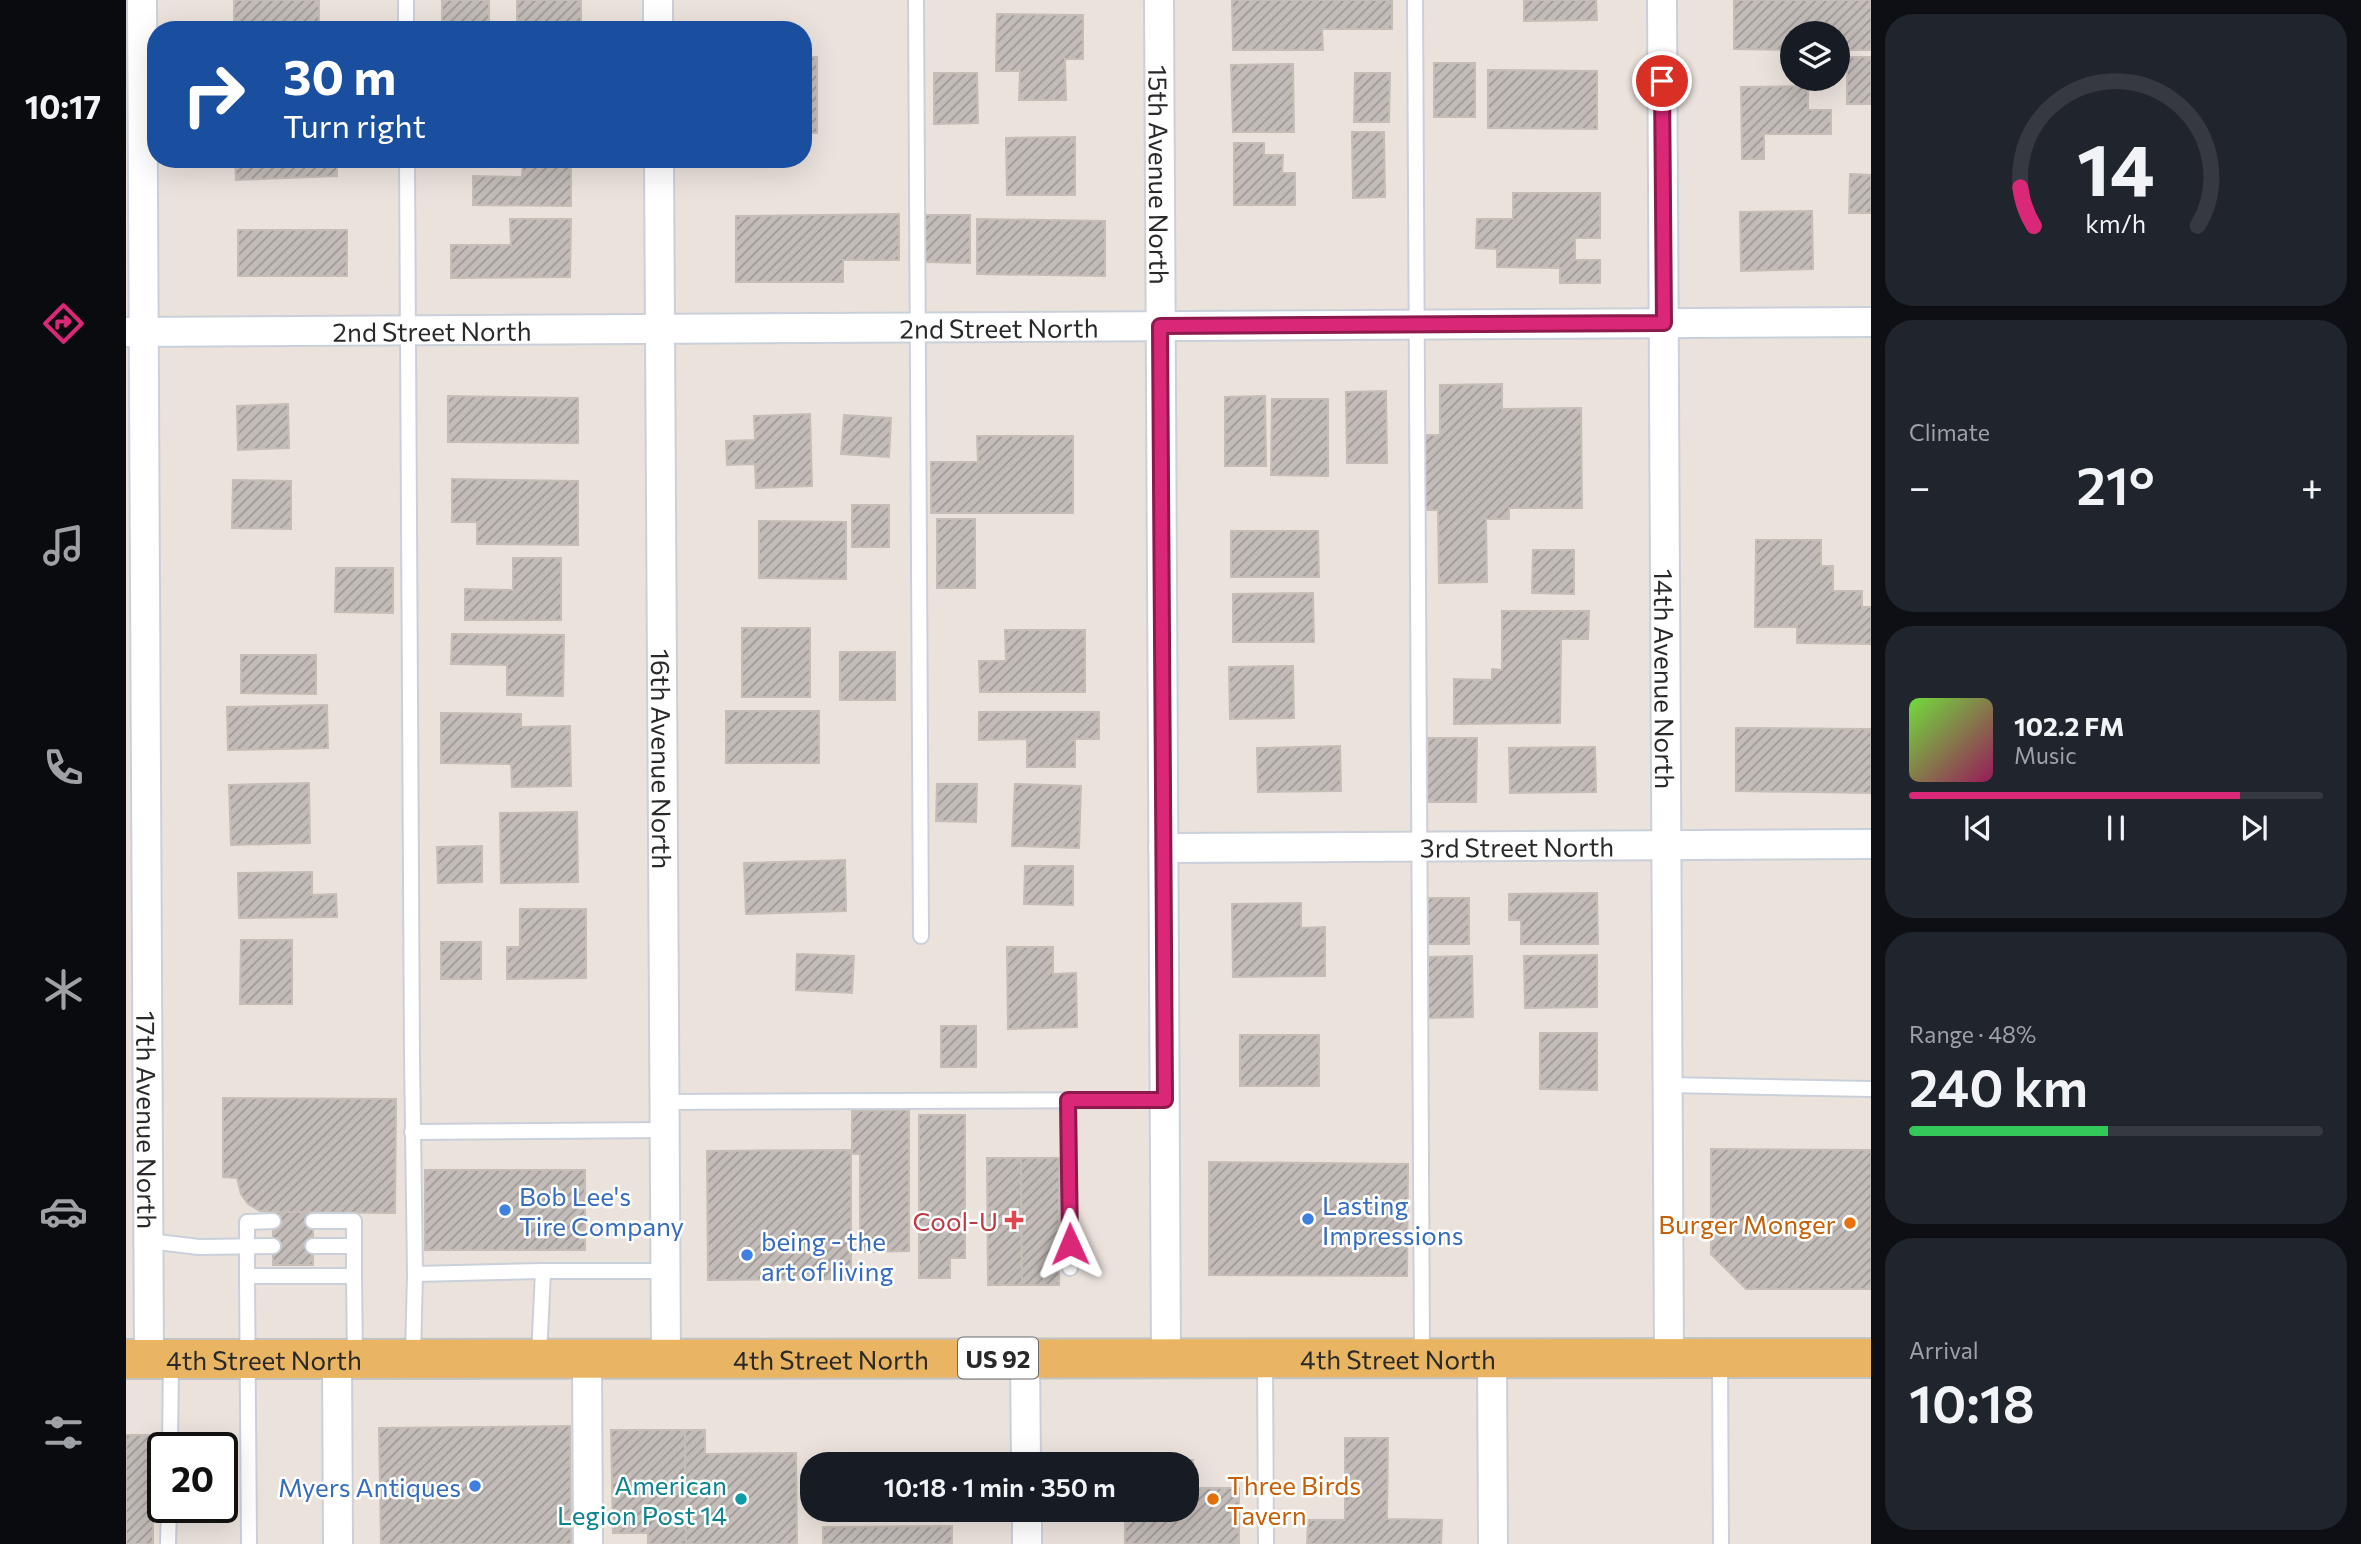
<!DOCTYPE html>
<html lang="en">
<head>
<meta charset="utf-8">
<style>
  :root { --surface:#171b24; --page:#20242c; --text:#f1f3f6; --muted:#9ea1a6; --line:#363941; --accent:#db2777 }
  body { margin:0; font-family:Commissioner,sans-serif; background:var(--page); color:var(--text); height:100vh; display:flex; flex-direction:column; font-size:26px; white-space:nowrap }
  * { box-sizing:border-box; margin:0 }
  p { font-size:23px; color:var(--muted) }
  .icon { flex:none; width:38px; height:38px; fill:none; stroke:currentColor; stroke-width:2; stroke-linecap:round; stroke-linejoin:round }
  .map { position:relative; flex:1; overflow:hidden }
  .side { display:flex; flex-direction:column; gap:14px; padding:14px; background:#0d0f14; width:490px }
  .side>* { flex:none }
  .top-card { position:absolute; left:21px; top:21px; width:665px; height:147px; border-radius:28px; box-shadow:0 7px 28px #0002; background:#1a4fa0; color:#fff; overflow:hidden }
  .controls { position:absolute; left:1654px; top:21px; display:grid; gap:14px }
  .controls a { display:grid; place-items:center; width:70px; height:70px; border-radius:50%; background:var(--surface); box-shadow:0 7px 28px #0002; font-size:35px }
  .speed { position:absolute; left:21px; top:1432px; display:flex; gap:14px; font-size:35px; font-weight:700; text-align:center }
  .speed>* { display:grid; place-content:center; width:91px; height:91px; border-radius:50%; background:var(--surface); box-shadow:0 7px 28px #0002; line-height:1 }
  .speed .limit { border:4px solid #111; border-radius:10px; background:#fff; color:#111 }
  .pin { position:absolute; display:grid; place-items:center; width:60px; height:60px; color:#fff; margin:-30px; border:4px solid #fff; border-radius:50%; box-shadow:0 2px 7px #0007 }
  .me { position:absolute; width:77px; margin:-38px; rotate:359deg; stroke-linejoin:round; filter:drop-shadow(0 0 5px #0008) }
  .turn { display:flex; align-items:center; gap:24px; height:147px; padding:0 21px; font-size:32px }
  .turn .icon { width:91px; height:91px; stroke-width:2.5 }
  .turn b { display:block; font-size:49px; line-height:60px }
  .big { font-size:52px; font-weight:600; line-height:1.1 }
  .side .widget { flex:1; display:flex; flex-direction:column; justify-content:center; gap:10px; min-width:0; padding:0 24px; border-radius:28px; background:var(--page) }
  .side .dial { align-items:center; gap:0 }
  .dial svg { height:182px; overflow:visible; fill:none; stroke:var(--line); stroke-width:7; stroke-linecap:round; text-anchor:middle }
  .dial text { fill:var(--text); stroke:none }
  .song { display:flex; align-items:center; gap:21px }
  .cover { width:84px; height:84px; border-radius:10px; background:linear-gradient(135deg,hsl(100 70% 55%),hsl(330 70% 35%)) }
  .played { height:7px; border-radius:4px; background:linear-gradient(90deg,var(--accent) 80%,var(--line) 80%) }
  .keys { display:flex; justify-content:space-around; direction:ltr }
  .heat { display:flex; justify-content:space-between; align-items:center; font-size:38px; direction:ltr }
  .charge { height:10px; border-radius:5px; background:linear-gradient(90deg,#34c759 48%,var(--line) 0) }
  .trip { position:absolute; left:674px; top:1452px; width:399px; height:70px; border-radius:28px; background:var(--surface); box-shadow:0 7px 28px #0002; font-weight:600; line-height:70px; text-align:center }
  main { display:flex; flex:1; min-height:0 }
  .dock { display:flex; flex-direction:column; width:126px; justify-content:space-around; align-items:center; background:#090b0e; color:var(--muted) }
  .dock .icon { width:49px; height:49px }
  .dock .selected { color:var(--accent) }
  .dock b { font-size:32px; color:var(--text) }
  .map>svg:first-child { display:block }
  .building { fill:url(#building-hatch); stroke:#c6beb6; stroke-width:2 }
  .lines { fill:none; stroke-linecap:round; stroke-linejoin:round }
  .lane-casing { stroke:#cad0da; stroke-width:18 }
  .street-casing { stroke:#cad0da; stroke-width:32 }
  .primary-casing { stroke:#c3c3c3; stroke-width:42 }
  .lane { stroke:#fff; stroke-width:14 }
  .street { stroke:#fff; stroke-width:28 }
  .primary { stroke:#e9b563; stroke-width:38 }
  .route-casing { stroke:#8e194d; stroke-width:18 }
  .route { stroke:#db2777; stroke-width:12 }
  .shop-dot { fill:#3f7fe0; stroke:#fff; stroke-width:2.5 }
  .health-dot { fill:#e0444e; stroke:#fff; stroke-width:2.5 }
  .food-dot { fill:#e8710a; stroke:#fff; stroke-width:2.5 }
  .culture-dot { fill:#0f9aa8; stroke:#fff; stroke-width:2.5 }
  .labels { text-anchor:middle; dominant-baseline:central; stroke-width:5; stroke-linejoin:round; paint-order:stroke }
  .shield { fill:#fff; stroke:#696969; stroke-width:2 }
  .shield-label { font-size:24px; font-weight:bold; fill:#292929 }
  .street-label { font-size:26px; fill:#292929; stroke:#fff }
  .shop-label { font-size:26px; fill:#366cbe; stroke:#fff; text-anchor:start }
  .health-label { font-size:26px; fill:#be3a42; stroke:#fff; text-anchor:end }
  .food-label { font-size:26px; fill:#c56008; stroke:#fff; text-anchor:end }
  .culture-label { font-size:26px; fill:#0d838f; stroke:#fff; text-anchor:end }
</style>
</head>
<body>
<main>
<nav class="dock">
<b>10:17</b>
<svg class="icon selected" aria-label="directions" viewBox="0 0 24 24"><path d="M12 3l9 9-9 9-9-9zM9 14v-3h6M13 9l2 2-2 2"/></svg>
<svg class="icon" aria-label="music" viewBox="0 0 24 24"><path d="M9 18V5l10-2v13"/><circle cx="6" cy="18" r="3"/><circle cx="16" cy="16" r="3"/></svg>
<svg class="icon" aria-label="phone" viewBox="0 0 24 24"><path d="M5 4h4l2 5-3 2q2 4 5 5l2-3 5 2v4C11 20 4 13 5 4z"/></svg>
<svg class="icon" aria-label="climate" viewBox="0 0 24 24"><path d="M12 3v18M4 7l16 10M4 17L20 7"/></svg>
<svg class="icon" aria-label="car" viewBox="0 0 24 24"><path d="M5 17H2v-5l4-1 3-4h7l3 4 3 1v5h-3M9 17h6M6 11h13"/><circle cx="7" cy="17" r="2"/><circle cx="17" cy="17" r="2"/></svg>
<svg class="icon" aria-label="filters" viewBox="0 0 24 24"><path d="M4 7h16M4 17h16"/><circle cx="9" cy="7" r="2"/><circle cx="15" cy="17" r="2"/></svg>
</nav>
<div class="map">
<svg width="1745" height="1544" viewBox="0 0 1745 1544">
  <defs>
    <pattern id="building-hatch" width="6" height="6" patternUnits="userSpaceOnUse" patternTransform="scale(1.75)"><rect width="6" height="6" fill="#c3bcb8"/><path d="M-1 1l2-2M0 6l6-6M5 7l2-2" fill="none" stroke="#9e9996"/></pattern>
  </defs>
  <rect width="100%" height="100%" fill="#ebe2dc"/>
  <!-- building -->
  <g class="building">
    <rect x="108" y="0" width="85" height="30"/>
    <rect x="316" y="0" width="47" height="30"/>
    <rect x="391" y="0" width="64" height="30"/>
    <polygon points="1106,0 1266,0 1266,29 1196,29 1197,50 1107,50"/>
    <polygon points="1398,0 1470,0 1471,20 1398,21"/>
    <polygon points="1608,0 1745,0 1745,50 1712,50 1712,33 1666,33 1666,50 1608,49"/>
    <polygon points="871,14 957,15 957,59 939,59 940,100 893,100 894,71 870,71"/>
    <rect x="677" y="57" width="14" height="76"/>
    <rect x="1721" y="57" width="24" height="47"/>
    <rect x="1308" y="63" width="41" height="54"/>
    <polygon points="1167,64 1168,132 1107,132 1105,65"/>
    <polygon points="1362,70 1471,71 1471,129 1362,128"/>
    <polygon points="808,73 851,73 852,123 808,124"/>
    <polygon points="1229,73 1264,73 1263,122 1228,122"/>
    <polygon points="1682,86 1682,110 1705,110 1705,134 1638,134 1638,159 1616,159 1615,87"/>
    <polygon points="1226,132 1258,132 1259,197 1227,198"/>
    <polygon points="949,137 949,195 881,195 880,138"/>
    <polygon points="1108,143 1138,143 1138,155 1157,155 1156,173 1169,173 1169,205 1108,205"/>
    <polygon points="109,159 211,159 211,176 110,180"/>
    <polygon points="397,159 445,159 445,206 347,205 347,176 396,177"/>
    <polygon points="1724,174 1745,175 1745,213 1723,213"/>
    <polygon points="1387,193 1474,193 1474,238 1449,238 1449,260 1474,260 1474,283 1434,283 1434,268 1371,267 1371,249 1350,248 1351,219 1387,219"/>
    <polygon points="1686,211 1687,269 1615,271 1614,212"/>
    <polygon points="773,214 773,260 717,260 717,282 610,282 610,216"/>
    <polygon points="798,215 844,215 844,263 797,262"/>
    <polygon points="384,219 445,219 444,277 325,278 325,245 385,245"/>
    <polygon points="851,219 979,221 979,276 851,274"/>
    <rect x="112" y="230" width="109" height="46"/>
    <polygon points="1376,384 1376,409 1455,408 1456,508 1383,508 1383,519 1360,519 1361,582 1313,583 1312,510 1298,510 1297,435 1314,435 1314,385"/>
    <polygon points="1260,391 1261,463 1221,463 1220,392"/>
    <polygon points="322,396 452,398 452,443 322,442"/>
    <polygon points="1139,396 1140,466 1099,466 1099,397"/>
    <polygon points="1146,399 1202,399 1202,476 1145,475"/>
    <polygon points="162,404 163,448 112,450 111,406"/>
    <polygon points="684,414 686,486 630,488 629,464 601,465 600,441 629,440 628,416"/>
    <polygon points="718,415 765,418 763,457 715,454"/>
    <polygon points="851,436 947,436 947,513 805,513 805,462 852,462"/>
    <polygon points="326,479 452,481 452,545 351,544 351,522 326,522"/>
    <polygon points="107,480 165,481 165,529 106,528"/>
    <rect x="726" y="505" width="37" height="42"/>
    <rect x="811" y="519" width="38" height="69"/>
    <polygon points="633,521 720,522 720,579 633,578"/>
    <polygon points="1105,531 1192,531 1193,577 1105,577"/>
    <polygon points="1630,540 1695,540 1695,566 1707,566 1707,591 1736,591 1736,607 1745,607 1745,644 1671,643 1671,627 1629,627"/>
    <polygon points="1407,550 1448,550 1448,594 1406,593"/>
    <polygon points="387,558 435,558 435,620 339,620 339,589 387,590"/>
    <polygon points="210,568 267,568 267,613 209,612"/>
    <polygon points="1187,593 1188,642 1107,642 1107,594"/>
    <polygon points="1376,611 1463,611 1462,639 1435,639 1434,723 1328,724 1328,679 1366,680 1366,669 1376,670"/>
    <rect x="616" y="628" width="68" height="69"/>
    <polygon points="879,630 959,630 959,692 854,692 853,661 880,661"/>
    <polygon points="326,634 438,635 437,696 381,695 381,665 325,664"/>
    <rect x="714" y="652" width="55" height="48"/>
    <polygon points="115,655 190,655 190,694 115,693"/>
    <polygon points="1167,666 1168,718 1104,719 1103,667"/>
    <polygon points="201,705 202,748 102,750 101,707"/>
    <rect x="600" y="711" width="93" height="52"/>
    <polygon points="853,712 973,712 973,739 949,739 949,767 901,767 901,739 853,740"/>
    <polygon points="315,713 395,714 395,727 444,726 445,786 386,787 385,764 315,763"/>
    <polygon points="1610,728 1745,729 1745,793 1610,791"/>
    <polygon points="1302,738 1351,738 1350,802 1301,802"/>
    <polygon points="1214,746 1215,791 1132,792 1131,748"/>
    <polygon points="1469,747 1470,792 1384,793 1383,748"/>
    <polygon points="183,783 184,843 105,845 103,785"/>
    <polygon points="811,784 851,784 850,822 810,821"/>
    <polygon points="889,784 955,786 953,848 886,846"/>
    <polygon points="451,812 452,882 375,883 374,813"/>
    <polygon points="356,846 356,882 312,883 311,847"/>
    <polygon points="719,860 720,911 620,914 618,863"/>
    <polygon points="899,866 947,866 947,905 898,904"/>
    <polygon points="186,872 186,895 210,894 211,917 113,918 112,873"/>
    <polygon points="1471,893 1472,944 1395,944 1395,920 1383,920 1383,894"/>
    <polygon points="1300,898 1343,898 1343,944 1299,944"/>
    <polygon points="1175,903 1175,928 1199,927 1199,976 1107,977 1106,904"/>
    <polygon points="394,909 460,909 460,978 381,979 381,947 394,947"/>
    <polygon points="115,940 166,940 166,1004 114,1004"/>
    <rect x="315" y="942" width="40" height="37"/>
    <polygon points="881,947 927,947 927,974 950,973 951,1027 882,1029"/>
    <polygon points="671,954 728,956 726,993 670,990"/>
    <polygon points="1471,955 1471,1007 1399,1008 1398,956"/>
    <polygon points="1346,956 1347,1017 1299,1018 1298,957"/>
    <rect x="815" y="1026" width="35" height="41"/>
    <polygon points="1414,1033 1471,1033 1471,1090 1414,1089"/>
    <rect x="1114" y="1035" width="79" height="51"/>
    <polygon points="97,1098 270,1099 269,1213 147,1212 134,1211 122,1204 115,1194 111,1178 97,1177"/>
    <polygon points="783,1110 783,1251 734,1252 734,1154 726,1154 726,1111"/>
    <polygon points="793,1115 839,1115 839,1258 824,1258 824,1278 793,1278"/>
    <polygon points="1585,1149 1745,1150 1745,1289 1620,1289 1585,1254"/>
    <polygon points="725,1150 725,1279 582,1280 581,1151"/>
    <polygon points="861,1158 895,1158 896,1285 862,1285"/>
    <polygon points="895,1158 933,1158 933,1285 896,1285"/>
    <polygon points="1083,1162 1282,1164 1281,1276 1083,1275"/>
    <rect x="299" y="1170" width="160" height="80"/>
    <rect x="147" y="1212" width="40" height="53"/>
    <polygon points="444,1426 445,1544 255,1544 253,1428"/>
    <polygon points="485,1430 559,1430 560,1544 522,1544 522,1533 487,1533"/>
    <polygon points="559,1430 579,1430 579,1454 670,1453 671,1544 560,1544"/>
    <rect x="0" y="1435" width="27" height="109"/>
    <polygon points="1219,1438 1262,1438 1261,1519 1316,1520 1315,1544 1181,1544 1182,1520 1219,1520"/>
    <polygon points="999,1460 1067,1460 1067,1488 1113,1488 1113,1544 999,1544 999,1510 1060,1510 1060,1465 999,1465"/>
    <polygon points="826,1526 826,1544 697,1544 697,1527"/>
  </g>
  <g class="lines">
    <defs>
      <g id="lane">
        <polyline points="280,0 280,30"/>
        <polyline points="790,0 795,936"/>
        <polyline points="1289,0 1296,1357"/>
        <polyline points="281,159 286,1057 289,1274 287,1357"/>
        <polyline points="1542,1085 1745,1089"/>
        <polyline points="942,1100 944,1268"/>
        <polyline points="538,1102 1039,1100"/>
        <polyline points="286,1132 538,1130"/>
        <polyline points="187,1221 228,1221 228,1276"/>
        <polyline points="23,1241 73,1247 147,1246"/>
        <polyline points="187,1246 228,1246"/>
        <polyline points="417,1271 540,1271"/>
        <polyline points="289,1274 417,1271 413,1357"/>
        <polyline points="121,1276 121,1222 147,1221"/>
        <polyline points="1594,1359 1595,1544"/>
        <polyline points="1139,1360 1140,1544"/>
        <polyline points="44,1447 45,1361"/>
        <polyline points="42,1544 43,1507"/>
        <polyline points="123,1544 121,1276 228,1276 229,1357"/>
      </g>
      <g id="street">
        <path id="s1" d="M 16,0 L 23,1359"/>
        <polyline points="532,0 532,30"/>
        <path id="s2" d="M 1033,0 L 1040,1358"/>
        <path id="s3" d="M 1536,0 L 1543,1358"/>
        <path id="s4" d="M 533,159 L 540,1358"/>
        <path id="s5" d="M 0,332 L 1745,322"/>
        <path id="s6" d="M 1037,848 L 1745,844"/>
        <polyline points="899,1358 900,1465"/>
        <polyline points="1366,1358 1367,1544"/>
        <polyline points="211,1359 212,1544"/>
        <polyline points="461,1359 462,1544"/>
        <polyline points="901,1510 901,1544"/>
      </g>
      <g id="primary">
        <path id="s7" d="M 0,1359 L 1745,1358"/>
      </g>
    </defs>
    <!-- lane casing -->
    <use href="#lane" class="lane-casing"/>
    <!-- street casing -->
    <use href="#street" class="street-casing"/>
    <!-- primary casing -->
    <use href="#primary" class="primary-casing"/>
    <!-- lane -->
    <use href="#lane" class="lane"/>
    <!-- street -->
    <use href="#street" class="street"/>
    <!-- primary -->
    <use href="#primary" class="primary"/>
  </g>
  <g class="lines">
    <defs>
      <polyline id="route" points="944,1244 942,1100 1039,1100 1034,326 1538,323 1536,81"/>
    </defs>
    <!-- route casing -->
    <use href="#route" class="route-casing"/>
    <!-- route -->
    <use href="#route" class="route"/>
  </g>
  <!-- markers -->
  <g class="shop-dot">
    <circle cx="379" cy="1210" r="7"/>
    <circle cx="1182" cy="1219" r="7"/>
    <circle cx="621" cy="1255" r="7"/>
    <circle cx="349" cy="1486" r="7"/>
  </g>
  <path class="health-dot" d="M884.5 1209.5h7v7h7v7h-7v7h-7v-7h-7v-7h7z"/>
  <g class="food-dot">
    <circle cx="1724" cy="1223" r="7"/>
    <circle cx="1087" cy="1499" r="7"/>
  </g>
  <circle class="culture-dot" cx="615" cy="1499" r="7"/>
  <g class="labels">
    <!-- shield labels -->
    <rect class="shield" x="832" y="1337.5" width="80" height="41" rx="5"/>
    <g class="shield-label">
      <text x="872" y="1358">US 92</text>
    </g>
    <!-- street labels -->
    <g class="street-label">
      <text stroke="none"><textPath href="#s2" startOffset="175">15th Avenue North</textPath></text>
      <text stroke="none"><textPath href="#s5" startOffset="873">2nd Street North</textPath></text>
      <text stroke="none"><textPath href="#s5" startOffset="306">2nd Street North</textPath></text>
      <text stroke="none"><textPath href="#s3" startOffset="679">14th Avenue North</textPath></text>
      <text stroke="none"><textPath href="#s4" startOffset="600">16th Avenue North</textPath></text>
      <text stroke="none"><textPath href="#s6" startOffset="354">3rd Street North</textPath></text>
      <text stroke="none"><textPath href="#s1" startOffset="1120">17th Avenue North</textPath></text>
      <text stroke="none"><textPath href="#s7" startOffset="705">4th Street North</textPath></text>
      <text stroke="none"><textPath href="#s7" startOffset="1272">4th Street North</textPath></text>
      <text stroke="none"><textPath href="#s7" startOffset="138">4th Street North</textPath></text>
    </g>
    <!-- shop labels -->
    <g class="shop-label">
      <text x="393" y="1195">Bob Lee's<tspan x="393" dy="30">Tire Company</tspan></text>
      <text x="1196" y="1204">Lasting<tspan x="1196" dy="30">Impressions</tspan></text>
      <text x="635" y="1240">being - the<tspan x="635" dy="30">art of living</tspan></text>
      <text x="335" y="1486" text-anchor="end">Myers Antiques</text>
    </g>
    <!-- health labels -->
    <g class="health-label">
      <text x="872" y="1220">Cool-U</text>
    </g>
    <!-- food labels -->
    <g class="food-label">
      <text x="1710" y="1223">Burger Monger</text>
      <text x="1101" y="1484" text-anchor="start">Three Birds<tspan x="1101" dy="30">Tavern</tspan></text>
    </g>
    <!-- culture labels -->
    <g class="culture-label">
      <text x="601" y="1484">American<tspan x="601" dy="30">Legion Post 14</tspan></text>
    </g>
  </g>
</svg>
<div class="controls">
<a><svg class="icon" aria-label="layers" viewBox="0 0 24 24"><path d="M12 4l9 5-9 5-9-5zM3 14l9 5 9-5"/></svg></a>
</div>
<div class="speed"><div class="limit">20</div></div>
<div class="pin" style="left:1536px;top:81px;background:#d93025"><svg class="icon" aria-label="arrive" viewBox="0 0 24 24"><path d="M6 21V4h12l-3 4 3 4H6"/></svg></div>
<svg class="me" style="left:944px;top:1244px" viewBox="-20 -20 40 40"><path d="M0-17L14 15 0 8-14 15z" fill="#db2777" stroke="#fff" stroke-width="4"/></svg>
<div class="trip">10:18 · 1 min · 350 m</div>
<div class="top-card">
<div class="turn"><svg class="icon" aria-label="right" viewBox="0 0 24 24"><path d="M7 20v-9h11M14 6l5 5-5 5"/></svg><div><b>30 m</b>Turn right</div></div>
</div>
</div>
<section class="side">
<div class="widget dial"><svg viewBox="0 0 100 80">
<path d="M14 69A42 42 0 1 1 86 69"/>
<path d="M14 69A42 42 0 0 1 8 52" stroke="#db2777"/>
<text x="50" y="56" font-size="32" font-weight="700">14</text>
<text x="50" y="72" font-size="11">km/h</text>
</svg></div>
<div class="widget"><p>Climate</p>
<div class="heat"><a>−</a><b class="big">21°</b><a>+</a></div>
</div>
<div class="widget">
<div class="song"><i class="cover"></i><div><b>102.2 FM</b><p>Music</p></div></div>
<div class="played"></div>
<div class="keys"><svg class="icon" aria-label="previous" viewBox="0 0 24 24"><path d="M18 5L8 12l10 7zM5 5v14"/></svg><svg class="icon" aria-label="pause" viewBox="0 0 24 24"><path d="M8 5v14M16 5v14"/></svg><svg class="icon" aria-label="next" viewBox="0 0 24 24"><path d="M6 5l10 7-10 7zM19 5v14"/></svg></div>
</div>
<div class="widget"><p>Range · 48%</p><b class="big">240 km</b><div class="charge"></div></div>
<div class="widget"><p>Arrival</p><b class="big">10:18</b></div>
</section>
</main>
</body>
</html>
